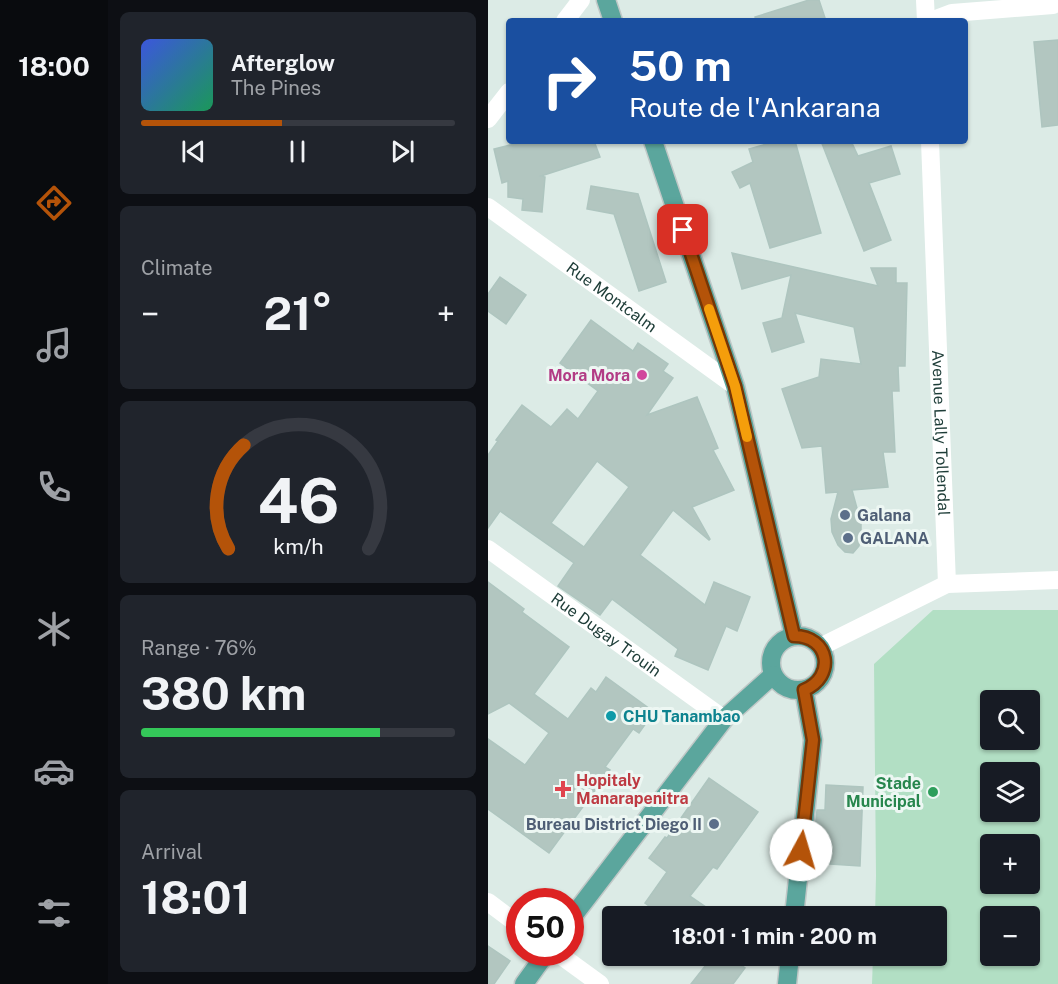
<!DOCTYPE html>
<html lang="en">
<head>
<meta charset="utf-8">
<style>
  :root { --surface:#171b24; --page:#20242c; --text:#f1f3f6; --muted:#9ea1a6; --line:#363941; --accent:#b45309 }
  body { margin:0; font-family:"Public Sans",sans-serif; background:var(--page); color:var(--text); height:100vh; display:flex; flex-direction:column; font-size:22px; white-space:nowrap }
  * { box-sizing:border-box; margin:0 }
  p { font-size:20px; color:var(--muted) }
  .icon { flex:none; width:33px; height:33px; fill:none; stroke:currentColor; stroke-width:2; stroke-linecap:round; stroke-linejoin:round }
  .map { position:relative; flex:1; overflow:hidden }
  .drawer { display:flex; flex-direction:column; gap:12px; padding:12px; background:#0d0f14; width:380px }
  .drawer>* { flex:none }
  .hud { position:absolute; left:18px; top:18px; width:462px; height:126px; border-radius:6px; box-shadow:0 2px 4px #0004; background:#1a4fa0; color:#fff; overflow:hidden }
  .controls { position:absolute; left:492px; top:690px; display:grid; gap:12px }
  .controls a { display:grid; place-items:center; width:60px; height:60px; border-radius:6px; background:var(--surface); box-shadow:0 2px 4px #0004; font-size:30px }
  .speed { position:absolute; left:18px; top:888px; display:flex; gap:12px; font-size:30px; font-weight:700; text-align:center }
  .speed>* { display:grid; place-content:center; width:78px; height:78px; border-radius:50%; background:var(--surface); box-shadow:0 2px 4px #0004; line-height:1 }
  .speed .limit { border:9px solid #d22; background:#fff; color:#111 }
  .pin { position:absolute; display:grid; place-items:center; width:51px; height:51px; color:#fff; margin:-26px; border-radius:12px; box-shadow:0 3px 9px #0006 }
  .me { position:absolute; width:66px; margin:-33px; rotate:6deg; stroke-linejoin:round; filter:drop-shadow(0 0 4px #0008) }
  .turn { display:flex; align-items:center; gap:21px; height:126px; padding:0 24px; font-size:27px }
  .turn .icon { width:78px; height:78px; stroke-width:2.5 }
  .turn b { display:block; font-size:42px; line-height:51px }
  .big { font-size:45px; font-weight:700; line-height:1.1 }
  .drawer .tile { flex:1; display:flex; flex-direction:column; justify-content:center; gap:9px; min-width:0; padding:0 21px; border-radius:9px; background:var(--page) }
  .drawer .dial { align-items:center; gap:0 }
  .dial svg { height:156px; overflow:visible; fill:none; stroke:var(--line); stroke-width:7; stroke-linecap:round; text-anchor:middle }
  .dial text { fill:var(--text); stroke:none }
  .song { display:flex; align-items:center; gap:18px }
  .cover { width:72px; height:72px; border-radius:9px; background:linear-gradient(135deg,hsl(230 70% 55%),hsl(150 70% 35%)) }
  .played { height:6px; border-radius:3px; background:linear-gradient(90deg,var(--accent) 45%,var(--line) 45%) }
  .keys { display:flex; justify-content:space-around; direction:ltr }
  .heat { display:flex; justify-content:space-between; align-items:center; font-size:33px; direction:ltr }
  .charge { height:9px; border-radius:4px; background:linear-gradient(90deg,#34c759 76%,var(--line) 0) }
  .trip { position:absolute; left:114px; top:906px; width:345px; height:60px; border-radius:6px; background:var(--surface); box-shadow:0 2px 4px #0004; font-weight:700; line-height:60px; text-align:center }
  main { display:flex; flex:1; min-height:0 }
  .dock { display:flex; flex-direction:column; width:108px; justify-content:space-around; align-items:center; background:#090b0e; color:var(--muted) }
  .dock .icon { width:42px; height:42px }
  .dock .on { color:var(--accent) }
  .dock b { font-size:27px; color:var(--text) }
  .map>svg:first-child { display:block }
  .green { fill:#b2dfc4; fill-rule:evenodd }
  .building { fill:#b2c6c0; stroke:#aec5bf; stroke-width:1.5; fill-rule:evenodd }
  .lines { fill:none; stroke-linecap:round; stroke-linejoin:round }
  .major-casing { stroke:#c0c8c7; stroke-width:21 }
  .minor { stroke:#fff; stroke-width:18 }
  .major { stroke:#5ba69d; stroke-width:18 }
  .route-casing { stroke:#753606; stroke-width:15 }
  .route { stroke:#b45309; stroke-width:10 }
  .slow { stroke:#f59e0b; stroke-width:10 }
  .hotel-dot { fill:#d1479c; stroke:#edf7f3; stroke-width:2 }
  .service-dot { fill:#5c6f8a; stroke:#edf7f3; stroke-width:2 }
  .culture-dot { fill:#0f9aa8; stroke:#edf7f3; stroke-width:2 }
  .health-dot { fill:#e0444e; stroke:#edf7f3; stroke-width:2 }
  .leisure-dot { fill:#2e9e5b; stroke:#edf7f3; stroke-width:2 }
  .labels { text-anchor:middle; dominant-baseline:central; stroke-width:6; stroke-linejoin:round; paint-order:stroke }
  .street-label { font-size:16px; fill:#1d3c37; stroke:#edf7f3 }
  .hotel-label { font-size:16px; font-weight:bold; fill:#b23c85; stroke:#edf7f3; text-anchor:end }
  .service-label { font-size:16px; font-weight:bold; fill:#4e5e75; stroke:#edf7f3; text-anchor:start }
  .culture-label { font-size:16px; font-weight:bold; fill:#0d838f; stroke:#edf7f3; text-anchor:start }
  .health-label { font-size:16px; font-weight:bold; fill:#be3a42; stroke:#edf7f3; text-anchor:start }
  .leisure-label { font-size:16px; font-weight:bold; fill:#27864d; stroke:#edf7f3; text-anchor:end }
</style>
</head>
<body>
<main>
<nav class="dock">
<b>18:00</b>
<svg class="icon on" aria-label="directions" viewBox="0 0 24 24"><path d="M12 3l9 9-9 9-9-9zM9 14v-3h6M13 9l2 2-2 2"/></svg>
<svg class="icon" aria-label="music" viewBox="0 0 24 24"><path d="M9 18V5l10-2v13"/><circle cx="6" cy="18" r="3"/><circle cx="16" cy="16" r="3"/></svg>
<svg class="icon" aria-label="phone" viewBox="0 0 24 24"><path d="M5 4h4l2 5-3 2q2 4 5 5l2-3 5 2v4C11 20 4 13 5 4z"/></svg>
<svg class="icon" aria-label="climate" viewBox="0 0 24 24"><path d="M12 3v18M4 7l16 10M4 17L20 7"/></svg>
<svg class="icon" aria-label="car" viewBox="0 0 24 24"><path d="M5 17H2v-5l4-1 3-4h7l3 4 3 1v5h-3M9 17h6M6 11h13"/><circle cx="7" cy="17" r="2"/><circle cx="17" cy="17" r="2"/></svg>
<svg class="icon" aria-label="filters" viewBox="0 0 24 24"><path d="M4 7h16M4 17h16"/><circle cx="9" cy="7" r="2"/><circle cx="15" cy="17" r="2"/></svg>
</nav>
<section class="drawer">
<div class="tile">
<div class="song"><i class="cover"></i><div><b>Afterglow</b><p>The Pines</p></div></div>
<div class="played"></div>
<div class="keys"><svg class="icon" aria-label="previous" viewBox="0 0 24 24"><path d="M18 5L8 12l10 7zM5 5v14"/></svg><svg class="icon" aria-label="pause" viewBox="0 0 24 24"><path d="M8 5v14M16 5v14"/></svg><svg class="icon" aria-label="next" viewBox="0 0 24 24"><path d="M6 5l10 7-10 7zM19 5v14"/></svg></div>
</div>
<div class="tile"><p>Climate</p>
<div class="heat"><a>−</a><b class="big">21°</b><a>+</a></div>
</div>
<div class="tile dial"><svg viewBox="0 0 100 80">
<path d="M14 69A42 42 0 1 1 86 69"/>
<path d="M14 69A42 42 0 0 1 22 16" stroke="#b45309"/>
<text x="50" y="56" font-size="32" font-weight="700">46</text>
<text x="50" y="72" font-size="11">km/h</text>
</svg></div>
<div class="tile"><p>Range · 76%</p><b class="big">380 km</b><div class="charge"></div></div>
<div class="tile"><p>Arrival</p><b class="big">18:01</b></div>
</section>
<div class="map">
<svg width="571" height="984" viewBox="0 0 571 984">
  <rect width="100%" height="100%" fill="#dcebe6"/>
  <!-- green -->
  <path class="green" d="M 445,610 L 570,610 L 570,984 L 384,984 L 385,956 L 448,956 L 448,916 L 387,916 L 388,876 L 386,664 ZM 502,700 L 542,700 L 542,740 L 502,740 ZM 502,772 L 542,772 L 542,812 L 502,812 ZM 502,844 L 542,844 L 542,884 L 502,884 ZM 502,916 L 542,916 L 542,956 L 502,956 Z"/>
  <!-- building -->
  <g class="building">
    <polygon points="321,0 331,0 338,21 268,21 267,17"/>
    <polygon points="570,40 570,125 554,127 546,42"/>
    <polygon points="39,141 106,141 112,157 53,176 57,177 54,212 34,210 35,199 20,197 20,181 14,183 6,149"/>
    <polygon points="289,141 307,141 333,233 282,248 262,183 252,188 244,172 265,162 261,149"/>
    <polygon points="333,141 363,141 370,156 403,146 412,174 381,183 403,240 376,251"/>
    <polygon points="103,186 150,194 178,282 151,291 126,214 99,209"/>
    <polygon points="244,253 390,286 383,268 408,268 408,283 419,283 417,366 410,366 411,391 404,391 407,452 395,452 400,487 364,490 373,523 373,535 371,546 365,553 357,552 350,545 344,532 343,519 350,492 338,493 334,446 314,448 294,389 331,377 333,359 373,364 366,327 307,313 316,342 284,352 275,323 294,318 303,275 254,289"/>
    <polygon points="12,277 38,295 18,324 0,311 0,294"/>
    <path d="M 103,320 L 145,351 L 150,343 L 180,364 L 175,371 L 185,378 L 159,415 L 209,397 L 230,448 L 225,450 L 246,490 L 204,507 L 222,539 L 221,540 L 185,510 L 152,555 L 217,605 L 226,582 L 262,597 L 249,631 L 238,626 L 220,670 L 187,656 L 190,649 L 124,599 L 112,615 L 70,586 L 86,563 L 12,511 L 0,528 L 0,455 L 10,441 L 8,440 L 34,405 L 63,427 L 79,409 L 90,419 L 110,391 L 72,363 ZM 109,461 L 141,487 L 96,547 L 63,523 Z"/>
    <polygon points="0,582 36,609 34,612 81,647 46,694 80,719 103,688 108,692 118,677 166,712 151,733 145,729 117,767 122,770 61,853 0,809 0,739 37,765 61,733 21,703 0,714"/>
    <polygon points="221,778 270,812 229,869 225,867 202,896 231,916 175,916 157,903 179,872 161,858 177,837 179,838"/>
    <polygon points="338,785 375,787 372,866 342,864 336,860 336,841 326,840 329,810 337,810"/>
    <polygon points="0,946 22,961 6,984 0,984"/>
    <polygon points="225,956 241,956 257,968 245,984 203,984"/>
  </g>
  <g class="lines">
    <defs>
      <g id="major">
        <polyline points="118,0 125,21"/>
        <polyline points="165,141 247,386 306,636"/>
        <circle cx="310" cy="663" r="27"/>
        <polyline points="306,916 325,740 316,690"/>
        <polyline points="82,920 236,719 285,675"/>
        <polyline points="36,984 59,952"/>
        <polyline points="299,984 302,956"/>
      </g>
    </defs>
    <!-- major casing -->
    <use href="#major" class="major-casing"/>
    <!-- minor -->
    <g class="minor">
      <polyline points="437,0 438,21"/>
      <polyline points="77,21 93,0"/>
      <polyline points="443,21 464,13 565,5 571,0"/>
      <polyline points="0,119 21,92"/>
      <path id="s1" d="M 442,141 L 459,584"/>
      <path id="s2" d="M 0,207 L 247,386"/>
      <path id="s3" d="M 0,549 L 236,719"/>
      <polyline points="332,647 459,584 571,580"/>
      <polyline points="0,902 32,926"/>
      <polyline points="68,952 112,984"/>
    </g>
    <!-- major -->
    <use href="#major" class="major"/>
  </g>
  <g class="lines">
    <defs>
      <path id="route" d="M 195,230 L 247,386 L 306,636 C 342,636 348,677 316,690 L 325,740 L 313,850"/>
    </defs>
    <!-- route casing -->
    <use href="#route" class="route-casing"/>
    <!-- route -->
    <use href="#route" class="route"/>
    <!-- slow -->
    <polyline class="slow" points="221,309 247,386 259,437"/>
  </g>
  <!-- markers -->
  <circle class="hotel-dot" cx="154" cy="375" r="6"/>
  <g class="service-dot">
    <circle cx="357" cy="515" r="6"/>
    <circle cx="360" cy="538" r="6"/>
    <circle cx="226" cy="824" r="6"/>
  </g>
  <circle class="culture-dot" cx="123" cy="716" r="6"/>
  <path class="health-dot" d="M72 780h6v6h6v6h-6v6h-6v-6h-6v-6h6z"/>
  <circle class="leisure-dot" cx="445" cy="792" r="6"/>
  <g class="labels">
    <!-- street labels -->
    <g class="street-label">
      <text stroke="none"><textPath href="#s2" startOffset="153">Rue Montcalm</textPath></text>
      <text stroke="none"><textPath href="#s1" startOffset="292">Avenue Lally Tollendal</textPath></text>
      <text stroke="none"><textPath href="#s3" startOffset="146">Rue Dugay Trouin</textPath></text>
    </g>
    <!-- hotel labels -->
    <g class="hotel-label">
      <text x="142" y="375">Mora Mora</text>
    </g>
    <!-- service labels -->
    <g class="service-label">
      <text x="369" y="515">Galana</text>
      <text x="372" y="538">GALANA</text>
      <text x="214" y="824" text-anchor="end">Bureau District Diego II</text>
    </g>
    <!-- culture labels -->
    <g class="culture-label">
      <text x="135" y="716">CHU Tanambao</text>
    </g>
    <!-- health labels -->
    <g class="health-label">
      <text x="88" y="780">Hopitaly<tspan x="88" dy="18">Manarapenitra</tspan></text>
    </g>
    <!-- leisure labels -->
    <g class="leisure-label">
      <text x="433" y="783">Stade<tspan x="433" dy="18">Municipal</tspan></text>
    </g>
  </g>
</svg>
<div class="controls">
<a><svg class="icon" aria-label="search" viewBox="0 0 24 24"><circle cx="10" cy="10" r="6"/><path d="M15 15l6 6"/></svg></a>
<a><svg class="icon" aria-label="layers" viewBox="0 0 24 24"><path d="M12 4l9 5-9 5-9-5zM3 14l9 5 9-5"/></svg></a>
<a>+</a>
<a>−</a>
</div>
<div class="speed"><div class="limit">50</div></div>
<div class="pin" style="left:195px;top:230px;background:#d93025"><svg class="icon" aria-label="arrive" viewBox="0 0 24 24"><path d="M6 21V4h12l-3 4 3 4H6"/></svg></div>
<svg class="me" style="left:313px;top:850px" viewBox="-20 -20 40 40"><circle r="19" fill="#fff"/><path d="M0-13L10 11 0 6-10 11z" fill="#b45309"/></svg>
<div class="trip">18:01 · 1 min · 200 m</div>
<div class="hud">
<div class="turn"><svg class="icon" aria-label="right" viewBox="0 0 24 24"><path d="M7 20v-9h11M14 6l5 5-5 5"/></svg><div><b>50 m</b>Route de l'Ankarana</div></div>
</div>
</div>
</main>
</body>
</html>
